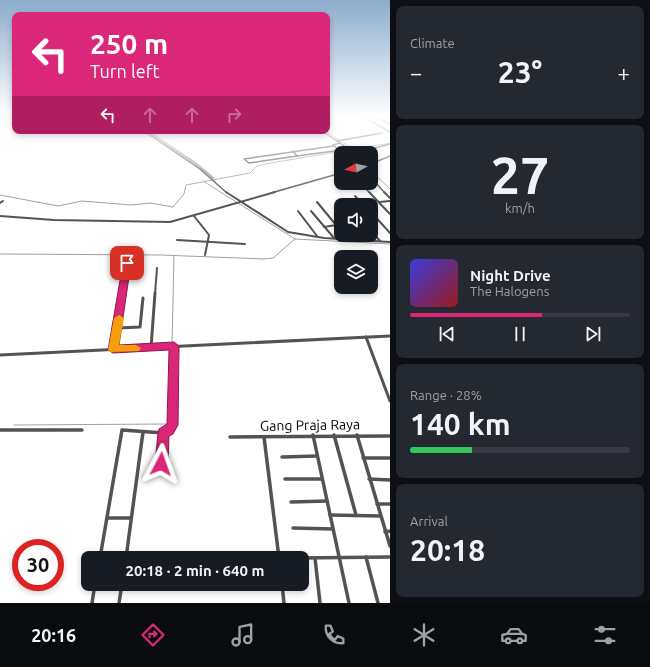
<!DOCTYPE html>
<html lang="en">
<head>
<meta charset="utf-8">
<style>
  :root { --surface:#171b24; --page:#242831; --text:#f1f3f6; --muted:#9ea1a6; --line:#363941; --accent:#db2777 }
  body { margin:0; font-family:Ubuntu,sans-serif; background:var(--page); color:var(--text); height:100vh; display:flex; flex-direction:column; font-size:15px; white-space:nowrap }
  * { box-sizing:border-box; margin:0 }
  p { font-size:13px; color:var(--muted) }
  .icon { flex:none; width:22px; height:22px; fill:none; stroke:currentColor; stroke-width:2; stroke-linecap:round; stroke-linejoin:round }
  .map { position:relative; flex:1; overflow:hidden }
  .panel { display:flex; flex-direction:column; gap:6px; padding:6px; background:#0d0f14; width:260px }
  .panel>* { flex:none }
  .hud { position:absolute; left:12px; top:12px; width:318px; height:122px; border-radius:8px; box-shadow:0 2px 6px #0003; background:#db2777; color:#fff; overflow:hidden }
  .needle { width:26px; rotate:262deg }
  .buttons { position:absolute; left:334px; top:146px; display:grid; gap:8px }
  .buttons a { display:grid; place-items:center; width:44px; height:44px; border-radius:8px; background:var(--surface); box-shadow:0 2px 6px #0003; font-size:20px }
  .speed { position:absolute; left:12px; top:539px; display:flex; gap:8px; font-size:20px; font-weight:700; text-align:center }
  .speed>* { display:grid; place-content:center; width:52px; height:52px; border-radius:50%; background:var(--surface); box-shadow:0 2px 6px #0003; line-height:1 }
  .speed .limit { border:6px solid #d22; background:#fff; color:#111 }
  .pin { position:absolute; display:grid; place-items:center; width:34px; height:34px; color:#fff; margin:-17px; border-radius:8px; box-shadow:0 2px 6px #0006 }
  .me { position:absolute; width:44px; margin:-22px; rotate:4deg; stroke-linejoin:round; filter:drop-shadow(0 0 3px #0008) }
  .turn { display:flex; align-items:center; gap:14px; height:84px; padding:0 12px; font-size:18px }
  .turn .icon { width:52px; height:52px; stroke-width:2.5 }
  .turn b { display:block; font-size:28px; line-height:34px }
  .lanes { display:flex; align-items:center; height:38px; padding:0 12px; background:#0003; justify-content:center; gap:20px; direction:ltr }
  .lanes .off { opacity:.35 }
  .big { font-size:30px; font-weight:700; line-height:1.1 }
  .panel .widget { flex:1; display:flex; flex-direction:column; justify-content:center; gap:6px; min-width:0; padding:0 14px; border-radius:8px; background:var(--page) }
  .panel .dial { align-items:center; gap:0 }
  .dial b { font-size:52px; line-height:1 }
  .song { display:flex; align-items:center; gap:12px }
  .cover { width:48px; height:48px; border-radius:6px; background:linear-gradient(135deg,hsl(240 70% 55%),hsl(0 70% 35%)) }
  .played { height:4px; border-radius:2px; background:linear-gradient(90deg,var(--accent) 60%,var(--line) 60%) }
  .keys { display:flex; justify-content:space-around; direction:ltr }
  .heat { display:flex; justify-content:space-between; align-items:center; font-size:22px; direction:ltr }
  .charge { height:6px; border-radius:3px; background:linear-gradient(90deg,#34c759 28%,var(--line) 0) }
  .trip { position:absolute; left:81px; top:551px; width:228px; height:40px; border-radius:8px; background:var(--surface); box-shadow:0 2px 6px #0003; font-weight:700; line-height:40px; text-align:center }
  .tab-bar { display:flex; height:64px; justify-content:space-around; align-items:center; background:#090b0e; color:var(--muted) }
  .tab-bar .icon { width:28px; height:28px }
  .tab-bar .on { color:var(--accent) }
  .tab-bar b { font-size:18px; color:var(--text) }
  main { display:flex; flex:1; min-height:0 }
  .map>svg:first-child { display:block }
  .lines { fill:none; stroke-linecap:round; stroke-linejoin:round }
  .stream { stroke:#a1a1a1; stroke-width:1 }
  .canal { stroke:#a1a1a1; stroke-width:2.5 }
  .street-far3 { stroke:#535353; stroke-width:1.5 }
  .street-far2 { stroke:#535353; stroke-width:2 }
  .street-far1 { stroke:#535353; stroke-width:3 }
  .street { stroke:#535353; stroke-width:3.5 }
  .route { fill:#db2777; stroke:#8e194d }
  .slow { fill:#f59e0b }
  .labels { text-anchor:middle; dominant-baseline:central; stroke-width:3; stroke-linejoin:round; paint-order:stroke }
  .near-street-label { font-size:14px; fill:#000; stroke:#fff }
</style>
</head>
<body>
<main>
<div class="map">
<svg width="390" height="603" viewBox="0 0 390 603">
  <rect width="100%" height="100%" fill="#fff"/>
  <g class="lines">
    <!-- stream -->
    <g class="stream">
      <polyline points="325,131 339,140"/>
      <polyline points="341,141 354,149"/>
      <polyline points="371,171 390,189"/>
      <polyline points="203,181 295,239 390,244"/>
      <polyline points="0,195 58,206 82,201 131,205 150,203 173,207 184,194 186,185 250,173 257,166 265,164 390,143"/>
      <polyline points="0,254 161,255 265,259 273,258 295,239"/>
      <polyline points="172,345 174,256"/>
      <polyline points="170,417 172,348"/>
      <polyline points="14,425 170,424"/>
    </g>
    <!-- canal -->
    <polyline class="canal" points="147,131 195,163 213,178"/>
    <!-- street-far3 -->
    <g class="street-far3">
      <polyline points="362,116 390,132"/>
      <polyline points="375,116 390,124"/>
      <polyline points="384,116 390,119"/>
      <polyline points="144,131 200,169 227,193"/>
      <polyline points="322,131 355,153"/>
      <polyline points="337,141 382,133"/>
      <polyline points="293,151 297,156 334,151 338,149 333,145 340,143"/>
      <polyline points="355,153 390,144"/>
      <polyline points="297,156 249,163 244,159 333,146"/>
      <polyline points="371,164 390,156"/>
      <polyline points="373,180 385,193"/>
      <polyline points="360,183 370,193"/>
      <polyline points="271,193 341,173"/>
    </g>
    <!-- street-far2 -->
    <g class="street-far2">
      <polyline points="226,192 288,232 324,238 390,242"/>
      <polyline points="369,192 390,214"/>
      <polyline points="384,192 390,198"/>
      <polyline points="355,196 364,205"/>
      <polyline points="317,202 336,225 324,227"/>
      <polyline points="344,202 347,205"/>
      <polyline points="379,202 390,201"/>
      <polyline points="0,203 3,201"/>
      <polyline points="298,211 317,236"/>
      <polyline points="311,211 334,238"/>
      <polyline points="371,212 390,233"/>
      <polyline points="0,216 54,220 170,222 275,192"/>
      <polyline points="194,216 209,235 205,255"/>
      <polyline points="371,231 380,241"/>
      <polyline points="354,235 358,240"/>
      <polyline points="177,240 245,244"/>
      <polyline points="122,294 127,263"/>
      <polyline points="155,294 157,268"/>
    </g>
    <!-- street-far1 -->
    <g class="street-far1">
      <polyline points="118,328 140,327 143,298"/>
      <polyline points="366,337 390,401"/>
      <polyline points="151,348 155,293"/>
      <polyline points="113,349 122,293"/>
      <polyline points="0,355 390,336"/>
      <polyline points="171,427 174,346"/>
    </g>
    <!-- street -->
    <g class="street">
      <polyline points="0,430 82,430"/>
      <polyline points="313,435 349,603"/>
      <polyline points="334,435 356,515"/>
      <polyline points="357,435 390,546"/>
      <polyline points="230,437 390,436"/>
      <polyline points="264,437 279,558"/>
      <polyline points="282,457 317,456"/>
      <polyline points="363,458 390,458"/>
      <polyline points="161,465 164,433"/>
      <polyline points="285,479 322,479"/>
      <polyline points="369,479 390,480"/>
      <polyline points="291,502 327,501"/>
      <polyline points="377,504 390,504"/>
      <polyline points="330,515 380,516"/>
      <polyline points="107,518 131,518"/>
      <polyline points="293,528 333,529"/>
      <polyline points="385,532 390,531"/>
      <polyline points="366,557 378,603"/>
      <polyline points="100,558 122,430 164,433 169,431 171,426"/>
      <polyline points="126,558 143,432"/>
      <polyline points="298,558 390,557"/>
      <polyline points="315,558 320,603"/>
      <polyline points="282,584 284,603"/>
      <polyline points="92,603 95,584"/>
      <polyline points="119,603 122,584"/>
    </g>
  </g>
  <!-- sky -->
  <linearGradient id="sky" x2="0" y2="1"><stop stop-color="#8baccc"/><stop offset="0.58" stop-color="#fff"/><stop offset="1" stop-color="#fff" stop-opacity="0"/></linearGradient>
  <rect width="390" height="200" fill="url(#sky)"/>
  <!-- route -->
  <polygon class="route" points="127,260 131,263 119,345 174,342 179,346 178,425 173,434 169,436 168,464 166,469 161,470 157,469 155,464 158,433 159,429 167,424 169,350 113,353 108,350 123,263"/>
  <!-- slow -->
  <polygon class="slow" points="119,315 124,318 119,345 136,345 141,348 139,351 110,352 108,350 114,318"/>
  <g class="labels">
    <!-- near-street labels -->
    <g class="near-street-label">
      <text transform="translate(310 425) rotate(-1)">Gang Praja Raya</text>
    </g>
  </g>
</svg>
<div class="buttons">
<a><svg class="needle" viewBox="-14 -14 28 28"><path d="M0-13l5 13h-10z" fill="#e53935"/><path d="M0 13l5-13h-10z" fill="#9ea1a6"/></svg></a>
<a><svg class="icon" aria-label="sound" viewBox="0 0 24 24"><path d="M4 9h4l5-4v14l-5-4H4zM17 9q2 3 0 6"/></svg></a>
<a><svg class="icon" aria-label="layers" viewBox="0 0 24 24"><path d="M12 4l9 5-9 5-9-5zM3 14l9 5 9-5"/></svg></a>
</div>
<div class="speed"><div class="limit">30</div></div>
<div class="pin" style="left:127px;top:263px;background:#d93025"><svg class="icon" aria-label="arrive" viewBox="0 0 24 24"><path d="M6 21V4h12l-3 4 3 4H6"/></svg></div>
<svg class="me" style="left:161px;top:464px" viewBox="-20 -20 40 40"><path d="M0-17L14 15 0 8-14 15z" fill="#db2777" stroke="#fff" stroke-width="4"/></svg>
<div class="trip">20:18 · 2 min · 640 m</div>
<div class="hud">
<div class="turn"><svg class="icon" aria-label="left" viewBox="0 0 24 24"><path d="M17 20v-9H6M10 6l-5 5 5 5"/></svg><div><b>250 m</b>Turn left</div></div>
<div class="lanes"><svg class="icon" aria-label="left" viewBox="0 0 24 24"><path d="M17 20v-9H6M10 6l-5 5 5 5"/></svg><svg class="icon off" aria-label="ahead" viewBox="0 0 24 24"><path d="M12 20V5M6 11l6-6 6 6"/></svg><svg class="icon off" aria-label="ahead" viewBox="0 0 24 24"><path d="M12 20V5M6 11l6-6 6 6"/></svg><svg class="icon off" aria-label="right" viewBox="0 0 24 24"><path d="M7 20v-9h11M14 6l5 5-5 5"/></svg></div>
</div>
</div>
<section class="panel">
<div class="widget"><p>Climate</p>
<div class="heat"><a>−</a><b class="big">23°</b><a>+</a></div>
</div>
<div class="widget dial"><b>27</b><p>km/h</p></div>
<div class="widget">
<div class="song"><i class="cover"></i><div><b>Night Drive</b><p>The Halogens</p></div></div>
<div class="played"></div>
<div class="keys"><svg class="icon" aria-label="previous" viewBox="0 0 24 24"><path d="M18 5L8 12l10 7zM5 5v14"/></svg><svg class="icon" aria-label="pause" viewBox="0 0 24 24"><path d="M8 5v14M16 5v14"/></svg><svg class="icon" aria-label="next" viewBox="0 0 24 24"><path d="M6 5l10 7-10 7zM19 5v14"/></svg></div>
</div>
<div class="widget"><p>Range · 28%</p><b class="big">140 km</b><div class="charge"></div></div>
<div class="widget"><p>Arrival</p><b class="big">20:18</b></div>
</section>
</main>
<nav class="tab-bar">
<b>20:16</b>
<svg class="icon on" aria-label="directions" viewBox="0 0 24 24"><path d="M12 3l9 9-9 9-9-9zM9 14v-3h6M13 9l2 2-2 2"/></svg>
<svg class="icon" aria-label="music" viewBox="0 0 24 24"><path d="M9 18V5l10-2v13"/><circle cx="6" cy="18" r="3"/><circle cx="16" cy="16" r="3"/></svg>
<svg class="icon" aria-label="phone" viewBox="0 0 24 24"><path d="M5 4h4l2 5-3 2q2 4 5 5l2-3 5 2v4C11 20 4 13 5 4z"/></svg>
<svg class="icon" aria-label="climate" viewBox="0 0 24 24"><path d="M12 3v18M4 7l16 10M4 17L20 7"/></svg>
<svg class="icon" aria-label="car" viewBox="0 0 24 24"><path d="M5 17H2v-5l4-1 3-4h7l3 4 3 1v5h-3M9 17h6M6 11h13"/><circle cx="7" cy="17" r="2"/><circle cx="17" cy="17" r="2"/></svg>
<svg class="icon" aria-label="filters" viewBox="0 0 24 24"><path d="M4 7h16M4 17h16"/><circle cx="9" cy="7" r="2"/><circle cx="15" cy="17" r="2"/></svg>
</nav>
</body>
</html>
